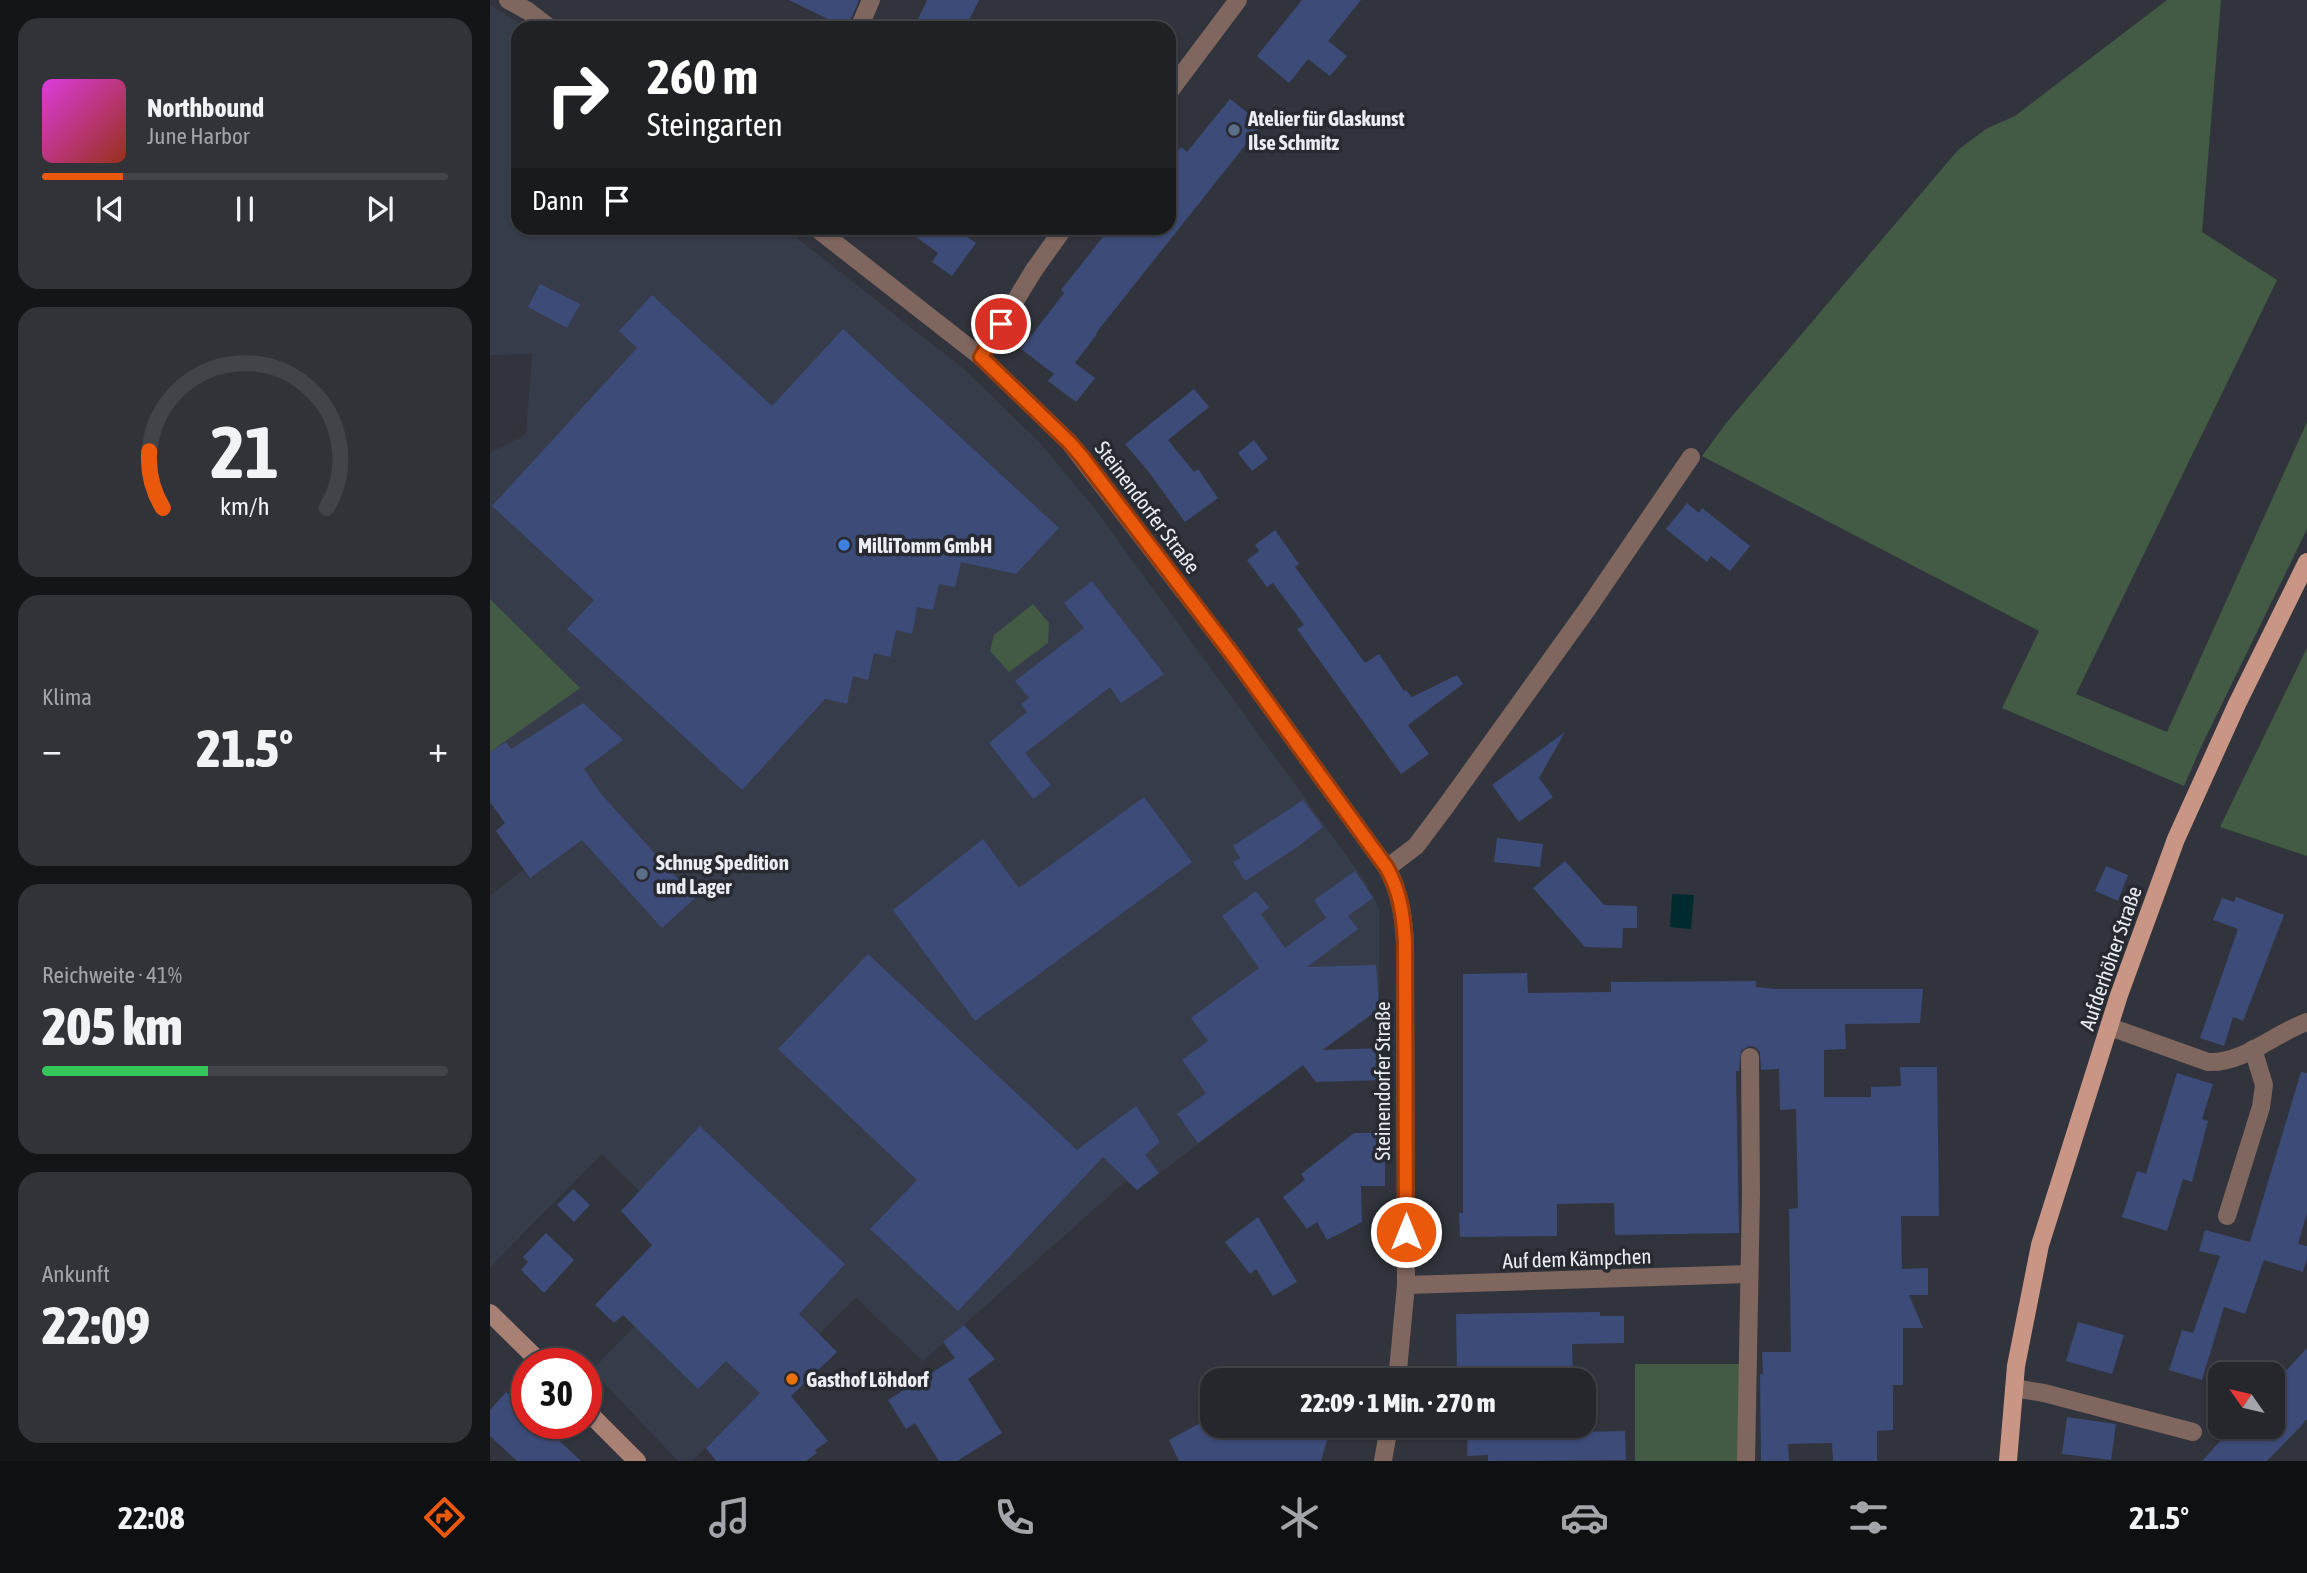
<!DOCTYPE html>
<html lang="de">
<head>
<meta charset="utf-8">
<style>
  :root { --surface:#25272d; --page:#313339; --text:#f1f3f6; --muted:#a3a5aa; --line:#424449; --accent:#ea580c }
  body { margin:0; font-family:"Asap Condensed",sans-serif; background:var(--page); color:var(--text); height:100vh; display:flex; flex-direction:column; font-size:26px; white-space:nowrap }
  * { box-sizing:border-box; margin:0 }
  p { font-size:23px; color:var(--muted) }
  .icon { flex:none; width:38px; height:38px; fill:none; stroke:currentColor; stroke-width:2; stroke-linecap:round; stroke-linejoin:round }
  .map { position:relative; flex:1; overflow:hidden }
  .panel { display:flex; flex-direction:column; gap:18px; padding:18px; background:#141519; width:490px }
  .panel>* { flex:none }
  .hud { position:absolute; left:21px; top:21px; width:665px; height:214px; border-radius:21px; box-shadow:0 2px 5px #0004,0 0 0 2px var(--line); background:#202124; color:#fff; overflow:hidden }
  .needle { width:46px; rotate:304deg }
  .tools { position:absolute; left:1718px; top:1362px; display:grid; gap:14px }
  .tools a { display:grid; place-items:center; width:77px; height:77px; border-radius:14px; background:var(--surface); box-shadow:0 2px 5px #0004,0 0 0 2px var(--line); font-size:35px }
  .speed { position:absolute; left:21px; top:1348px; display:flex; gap:14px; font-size:35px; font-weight:700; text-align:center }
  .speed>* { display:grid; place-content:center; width:91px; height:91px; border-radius:50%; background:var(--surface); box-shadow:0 2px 5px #0004,0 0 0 2px var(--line); line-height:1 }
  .speed .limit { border:10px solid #d22; background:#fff; color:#111 }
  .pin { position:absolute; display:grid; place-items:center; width:60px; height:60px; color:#fff; margin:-30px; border:4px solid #fff; border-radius:50%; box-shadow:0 2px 7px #0007 }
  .me { position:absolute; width:77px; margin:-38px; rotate:0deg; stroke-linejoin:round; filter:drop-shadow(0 0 5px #0008) }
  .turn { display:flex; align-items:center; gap:24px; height:147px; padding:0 21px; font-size:32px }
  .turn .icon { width:91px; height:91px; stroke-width:2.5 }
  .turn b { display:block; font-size:49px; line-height:60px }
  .then { display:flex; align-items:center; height:66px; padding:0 21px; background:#0003; gap:14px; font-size:26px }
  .big { font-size:52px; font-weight:800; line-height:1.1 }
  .panel .card { flex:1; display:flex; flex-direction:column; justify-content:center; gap:10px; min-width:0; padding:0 24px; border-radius:21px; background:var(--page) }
  .panel .dial { align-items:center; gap:0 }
  .dial svg { height:182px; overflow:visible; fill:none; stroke:var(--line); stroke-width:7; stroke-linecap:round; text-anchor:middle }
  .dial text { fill:var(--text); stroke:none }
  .song { display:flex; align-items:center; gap:21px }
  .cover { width:84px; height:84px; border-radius:10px; background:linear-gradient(135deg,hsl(300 70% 55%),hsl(10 70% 35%)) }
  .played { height:7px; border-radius:4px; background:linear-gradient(90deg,var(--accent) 20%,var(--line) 20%) }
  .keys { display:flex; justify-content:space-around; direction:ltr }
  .heat { display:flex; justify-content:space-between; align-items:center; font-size:38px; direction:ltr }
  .charge { height:10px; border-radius:5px; background:linear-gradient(90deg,#34c759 41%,var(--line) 0) }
  .trip { position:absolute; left:710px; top:1368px; width:396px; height:70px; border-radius:21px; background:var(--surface); box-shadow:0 2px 5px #0004,0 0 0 2px var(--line); font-weight:800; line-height:70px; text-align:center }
  .menu { display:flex; height:112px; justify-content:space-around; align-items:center; background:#0f1012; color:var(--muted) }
  .menu .icon { width:49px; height:49px }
  .menu .on { color:var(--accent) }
  .menu b { font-size:32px; color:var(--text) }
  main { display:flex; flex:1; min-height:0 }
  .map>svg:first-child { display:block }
  .built { fill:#373c4a }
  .green { fill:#435b44 }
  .water { fill:#002b2e }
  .building { fill:#3d4b79 }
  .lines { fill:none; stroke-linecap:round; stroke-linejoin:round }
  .minor { stroke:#7f665e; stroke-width:18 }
  .secondary { stroke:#a98174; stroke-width:18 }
  .primary { stroke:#c99685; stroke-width:18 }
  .route-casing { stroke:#983908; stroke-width:18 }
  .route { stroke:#ea580c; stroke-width:12 }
  .service-dot { fill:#5c6f8a; stroke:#272a31; stroke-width:2.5 }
  .shop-dot { fill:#3f7fe0; stroke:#272a31; stroke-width:2.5 }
  .food-dot { fill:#e8710a; stroke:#272a31; stroke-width:2.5 }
  .labels { text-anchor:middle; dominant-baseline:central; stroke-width:7; stroke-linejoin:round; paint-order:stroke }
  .poi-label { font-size:21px; font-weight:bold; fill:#ebedf3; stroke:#272a31; text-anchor:start }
  .street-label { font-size:21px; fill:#ebedf3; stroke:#272a31 }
</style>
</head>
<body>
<main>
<section class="panel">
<div class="card">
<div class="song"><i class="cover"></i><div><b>Northbound</b><p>June Harbor</p></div></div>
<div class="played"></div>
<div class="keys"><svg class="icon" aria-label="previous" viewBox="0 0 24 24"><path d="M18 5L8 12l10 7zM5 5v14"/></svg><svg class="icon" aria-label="pause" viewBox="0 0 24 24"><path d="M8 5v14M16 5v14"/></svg><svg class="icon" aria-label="next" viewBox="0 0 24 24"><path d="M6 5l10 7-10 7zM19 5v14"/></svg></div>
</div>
<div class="card dial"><svg viewBox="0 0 100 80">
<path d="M14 69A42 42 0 1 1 86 69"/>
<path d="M14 69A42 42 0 0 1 8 44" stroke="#ea580c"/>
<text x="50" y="56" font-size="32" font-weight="700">21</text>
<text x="50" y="72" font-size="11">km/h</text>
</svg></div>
<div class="card"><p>Klima</p>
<div class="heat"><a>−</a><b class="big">21.5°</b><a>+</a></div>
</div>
<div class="card"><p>Reichweite · 41%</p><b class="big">205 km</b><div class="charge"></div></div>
<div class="card"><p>Ankunft</p><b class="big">22:09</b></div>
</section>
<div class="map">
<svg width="1817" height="1461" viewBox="0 0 1817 1461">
  <rect width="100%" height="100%" fill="#31343c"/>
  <!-- built -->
  <polygon class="built" points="0,5 37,28 28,28 28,228 294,228 474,369 551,444 605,509 875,881 889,909 889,1009 647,1190 636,1181 433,1361 366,1298 202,1461 188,1461 102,1370 214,1255 112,1154 0,1267 0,896 34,869 6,831 15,823 0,802 0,453 36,434 42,354 0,355"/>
  <!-- green -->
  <g class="green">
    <polygon points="1677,0 1731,0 1712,232 1787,280 1586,694 1677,732 1817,422 1817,529 1711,747 1694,786 1512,708 1549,631 1212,456 1237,422 1468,150 1496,129 1525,116"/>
    <polygon points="0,599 90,688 0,752"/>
    <polygon points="543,604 559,623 558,643 519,672 500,651 504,635"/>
    <polygon points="1817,648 1817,856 1730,827"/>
    <polygon points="1145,1364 1250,1364 1249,1461 1145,1461"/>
  </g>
  <!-- water -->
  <polygon class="water" points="1182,894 1204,895 1201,929 1180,927"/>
  <!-- building -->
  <g class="building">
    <polygon points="299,0 369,0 357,28 334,28 338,19"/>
    <polygon points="437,0 489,0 475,28 424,28"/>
    <polygon points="812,0 871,0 838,41 857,56 840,76 818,59 799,83 767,56"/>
    <polygon points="740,99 772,124 606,333 607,334 585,363 605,378 586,402 558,381 564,374 531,349 574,293 571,290 620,228 679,228 679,161 691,147 697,152"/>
    <polygon points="414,228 465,228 486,243 462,276 442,262 448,253"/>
    <polygon points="50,284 90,304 77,328 38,307"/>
    <polygon points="162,295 282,406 353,329 569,528 526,574 471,562 465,587 449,584 443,610 427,607 422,634 406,630 400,657 384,653 378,680 363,676 357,704 335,699 252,790 77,629 104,600 2,506 147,348 129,331"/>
    <polygon points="704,389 719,407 678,440 704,472 708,469 728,498 695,522 658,471 635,444"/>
    <polygon points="764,440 778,459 762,471 748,453"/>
    <polygon points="1197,503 1209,513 1212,508 1260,546 1240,571 1221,556 1217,562 1176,529"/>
    <polygon points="785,530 809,564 805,567 875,663 889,654 914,691 916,690 922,697 967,675 973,684 918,725 939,754 911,774 807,629 814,625 783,583 777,587 757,560 769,551 765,545"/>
    <polygon points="602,581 674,674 631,703 620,687 535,753 561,785 543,799 499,743 537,712 531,704 539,698 525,681 594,628 574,603"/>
    <polygon points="93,703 133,740 94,769 112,795 205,898 172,928 92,840 40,878 6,831 15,823 0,802 0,752 16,742 21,749"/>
    <polygon points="1075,732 1049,778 1063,797 1029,822 1002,785"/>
    <polygon points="654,797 702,862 485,1021 403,910 493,839 529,888"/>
    <polygon points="813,800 833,827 806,848 755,881 743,862 750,858 743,846"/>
    <polygon points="1007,838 1053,844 1050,867 1004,862"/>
    <polygon points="1075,861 1114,905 1147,906 1147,928 1133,928 1132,948 1095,947 1043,888"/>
    <polygon points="1616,866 1638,875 1628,901 1605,891"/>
    <polygon points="865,871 883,898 858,916 868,929 817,967 886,965 889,1009 832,1050 893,1048 894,1080 826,1082 813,1065 708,1143 687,1114 716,1093 692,1060 718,1041 701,1018 769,968 732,916 766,891 779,908 771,914 795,948 836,918 824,900"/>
    <polygon points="1746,897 1794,915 1753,1021 1743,1017 1734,1046 1710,1038 1748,929 1723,920 1732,898 1744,902"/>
    <polygon points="378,954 587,1150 646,1106 670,1142 655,1155 669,1173 647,1190 613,1157 468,1311 380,1229 427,1180 288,1049"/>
    <polygon points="1037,973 1038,993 1121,992 1121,982 1266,981 1266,987 1285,989 1433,989 1430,1023 1355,1024 1356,1049 1334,1050 1334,1097 1381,1097 1381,1087 1411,1086 1410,1067 1447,1067 1449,1216 1411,1216 1412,1269 1438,1268 1438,1295 1419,1295 1433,1328 1413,1328 1413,1385 1403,1385 1403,1430 1387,1431 1387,1461 1343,1461 1342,1443 1298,1444 1299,1461 1271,1461 1270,1374 1273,1374 1272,1352 1301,1352 1299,1209 1308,1208 1306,1109 1290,1110 1289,1069 1271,1070 1270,1052 1265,1047 1259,1046 1251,1051 1249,1071 1246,1071 1249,1233 1125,1235 1124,1203 1067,1204 1067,1236 970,1237 969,1213 973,1213 973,974"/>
    <polygon points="1811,1072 1817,1073 1817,1213 1808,1244 1817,1246 1817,1258 1813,1272 1774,1260 1755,1314 1734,1307 1712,1380 1679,1370 1692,1330 1703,1333 1730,1256 1709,1251 1715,1230 1760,1242"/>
    <polygon points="1687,1073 1723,1084 1712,1119 1718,1121 1702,1182 1693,1179 1677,1231 1632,1217 1647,1171 1656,1174"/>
    <polygon points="210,1126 355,1264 309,1314 347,1352 301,1396 338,1441 325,1450 327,1453 316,1461 226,1461 216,1448 270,1393 236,1361 208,1389 133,1315 124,1323 105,1305 162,1245 131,1211"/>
    <polygon points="864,1133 895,1133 895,1186 871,1186 872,1222 837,1240 827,1222 817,1229 793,1197 815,1180 811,1174"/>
    <polygon points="83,1189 100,1205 84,1222 67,1205"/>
    <polygon points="768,1217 807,1282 783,1296 766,1269 760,1274 735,1242"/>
    <polygon points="56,1233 84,1260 54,1293 31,1270 38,1262 33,1257"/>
    <polygon points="1110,1312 1110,1316 1134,1316 1134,1343 1082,1344 1083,1381 978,1381 978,1374 967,1374 966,1314"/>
    <polygon points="1588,1322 1634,1335 1622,1374 1576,1361"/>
    <polygon points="474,1325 505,1359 478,1379 512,1433 467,1461 449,1461 425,1423 416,1429 398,1400 465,1358 453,1342"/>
    <polygon points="1817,1348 1817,1419 1811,1426 1777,1461 1712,1461 1744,1426 1783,1426 1783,1385"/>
    <polygon points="16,1392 37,1411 37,1423 50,1423 91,1461 27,1461 0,1436 0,1410"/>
    <polygon points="723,1416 723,1426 794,1426 837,1440 831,1461 689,1461 679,1440"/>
    <polygon points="1577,1417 1626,1424 1621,1460 1572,1454"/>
    <polygon points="978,1426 1006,1426 1006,1434 1058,1433 1058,1426 1089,1426 1089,1432 1135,1431 1136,1460 998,1461 998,1455 977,1456"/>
  </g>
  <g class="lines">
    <!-- minor -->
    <g class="minor">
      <polyline points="18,0 38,11 60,28"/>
      <polyline points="369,28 381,0"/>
      <polyline points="679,92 748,0"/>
      <path d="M 326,228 L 491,357 L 580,443 L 745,658 L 897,868 C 910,892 913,914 915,941 L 916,1285 L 907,1381"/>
      <polyline points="491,357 544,270 574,228"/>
      <polyline points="897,868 926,846 956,806 1098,608 1201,457"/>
      <path d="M 1620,1027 L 1718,1062 C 1753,1064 1785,1033 1817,1022"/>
      <polyline points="1737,1216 1771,1107 1774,1085 1763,1049"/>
      <polyline points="916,1285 1259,1274"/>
      <polyline points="1524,1388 1554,1393 1703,1432"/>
      <polyline points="893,1461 899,1426"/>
      <polyline points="1256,1461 1261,1193 1260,1057"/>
    </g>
    <!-- secondary -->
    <g class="secondary">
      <polyline points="0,1313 51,1363"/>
      <polyline points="96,1410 147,1461"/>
    </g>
    <!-- primary -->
    <polyline class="primary" points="1518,1461 1526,1366 1550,1245 1629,995 1686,839 1747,704 1817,562"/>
  </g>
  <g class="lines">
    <defs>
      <path id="route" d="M 511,324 L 491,357 L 580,443 L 592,457 L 745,658 L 897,868 C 910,892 913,913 915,941 L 916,1232"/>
    </defs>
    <!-- route casing -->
    <use href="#route" class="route-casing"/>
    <!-- route -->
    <use href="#route" class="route"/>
  </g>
  <!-- markers -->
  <g class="service-dot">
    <circle cx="744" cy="130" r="7"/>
    <circle cx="152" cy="874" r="7"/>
  </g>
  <circle class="shop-dot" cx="354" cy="545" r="7"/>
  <circle class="food-dot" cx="302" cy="1379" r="7"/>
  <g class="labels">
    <!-- poi labels -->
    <g class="poi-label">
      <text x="758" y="118">Atelier für Glaskunst<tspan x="758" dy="24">Ilse Schmitz</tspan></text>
      <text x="368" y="545">MilliTomm GmbH</text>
      <text x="166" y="862">Schnug Spedition<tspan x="166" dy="24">und Lager</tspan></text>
      <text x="316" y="1379">Gasthof Löhdorf</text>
    </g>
    <!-- street labels -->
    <g class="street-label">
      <text transform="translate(658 507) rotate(53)">Steinendorfer Straße</text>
      <text transform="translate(1620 958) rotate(-71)">Aufderhöher Straße</text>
      <text transform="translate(892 1081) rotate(-90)">Steinendorfer Straße</text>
      <text transform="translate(1087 1258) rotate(-2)">Auf dem Kämpchen</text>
    </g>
  </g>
</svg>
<div class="tools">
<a><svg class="needle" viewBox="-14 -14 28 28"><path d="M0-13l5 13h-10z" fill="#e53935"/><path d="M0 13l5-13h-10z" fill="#a3a5aa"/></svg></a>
</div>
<div class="speed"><div class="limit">30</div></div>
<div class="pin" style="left:511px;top:324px;background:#d93025"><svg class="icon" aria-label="arrive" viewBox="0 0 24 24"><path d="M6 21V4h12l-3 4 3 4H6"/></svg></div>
<svg class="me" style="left:916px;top:1232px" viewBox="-20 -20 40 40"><circle r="17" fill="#ea580c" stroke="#fff" stroke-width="3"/><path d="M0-11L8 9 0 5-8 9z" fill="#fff"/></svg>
<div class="trip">22:09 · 1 Min. · 270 m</div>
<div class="hud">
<div class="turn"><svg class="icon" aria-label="right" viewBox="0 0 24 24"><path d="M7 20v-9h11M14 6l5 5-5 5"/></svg><div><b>260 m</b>Steingarten</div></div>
<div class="then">Dann<svg class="icon" aria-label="arrive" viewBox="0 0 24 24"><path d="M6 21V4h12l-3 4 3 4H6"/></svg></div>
</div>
</div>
</main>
<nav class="menu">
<b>22:08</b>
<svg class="icon on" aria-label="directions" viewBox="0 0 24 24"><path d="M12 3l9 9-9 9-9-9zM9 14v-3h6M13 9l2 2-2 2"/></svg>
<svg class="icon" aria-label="music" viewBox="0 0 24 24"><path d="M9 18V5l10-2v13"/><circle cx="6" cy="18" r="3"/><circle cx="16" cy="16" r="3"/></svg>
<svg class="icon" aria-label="phone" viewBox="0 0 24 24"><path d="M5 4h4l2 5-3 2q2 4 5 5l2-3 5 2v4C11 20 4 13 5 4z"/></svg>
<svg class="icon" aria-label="climate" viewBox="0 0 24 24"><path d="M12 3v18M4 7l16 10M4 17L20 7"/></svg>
<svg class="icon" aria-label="car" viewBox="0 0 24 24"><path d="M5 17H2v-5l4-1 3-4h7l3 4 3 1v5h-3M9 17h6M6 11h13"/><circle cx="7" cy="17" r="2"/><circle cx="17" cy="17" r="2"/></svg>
<svg class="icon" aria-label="filters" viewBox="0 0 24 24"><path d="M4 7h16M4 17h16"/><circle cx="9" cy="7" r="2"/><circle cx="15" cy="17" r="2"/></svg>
<b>21.5°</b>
</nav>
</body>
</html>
